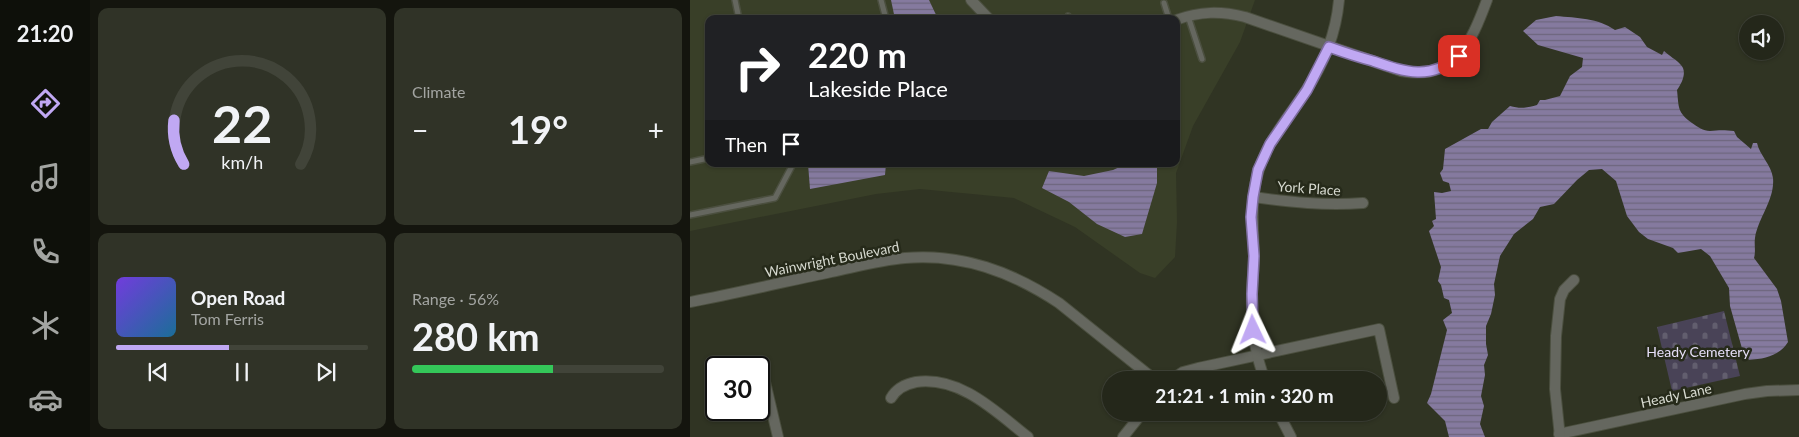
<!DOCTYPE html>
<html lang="en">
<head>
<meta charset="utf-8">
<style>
  :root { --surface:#24271a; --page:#303327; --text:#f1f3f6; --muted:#a3a5a2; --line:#414439; --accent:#c0a8f3 }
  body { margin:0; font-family:Lato,sans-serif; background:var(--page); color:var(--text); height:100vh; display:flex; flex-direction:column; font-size:19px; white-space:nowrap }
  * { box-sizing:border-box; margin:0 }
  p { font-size:16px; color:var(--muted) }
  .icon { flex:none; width:28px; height:28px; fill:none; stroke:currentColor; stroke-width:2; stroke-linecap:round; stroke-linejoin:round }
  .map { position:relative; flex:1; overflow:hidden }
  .details { display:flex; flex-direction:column; gap:8px; padding:8px; background:#14150e; width:600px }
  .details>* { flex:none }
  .guide { position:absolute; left:15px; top:15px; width:475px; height:152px; border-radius:10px; box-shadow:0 1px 4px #0004,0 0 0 1px var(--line); background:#202124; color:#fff; overflow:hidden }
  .fabs { position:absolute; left:1049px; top:15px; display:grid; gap:10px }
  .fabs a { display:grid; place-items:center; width:45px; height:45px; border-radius:50%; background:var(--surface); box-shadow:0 1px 4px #0004,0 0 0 1px var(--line); font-size:25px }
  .speed { position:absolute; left:15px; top:356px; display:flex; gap:10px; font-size:25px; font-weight:700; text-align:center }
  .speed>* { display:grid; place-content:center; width:65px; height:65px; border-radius:50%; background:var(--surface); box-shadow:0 1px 4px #0004,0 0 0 1px var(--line); line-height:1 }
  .speed .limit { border:2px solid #111; border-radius:8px; background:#fff; color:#111 }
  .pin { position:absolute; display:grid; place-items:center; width:42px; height:42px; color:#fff; margin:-21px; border-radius:10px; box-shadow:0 2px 8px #0006 }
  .me { position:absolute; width:55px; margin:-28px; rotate:358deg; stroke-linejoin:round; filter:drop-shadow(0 0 4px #0008) }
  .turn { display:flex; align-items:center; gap:18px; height:105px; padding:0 20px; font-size:22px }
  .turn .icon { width:65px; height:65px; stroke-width:2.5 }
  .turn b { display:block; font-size:35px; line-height:42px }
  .then { display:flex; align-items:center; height:48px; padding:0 20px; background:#0003; gap:10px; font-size:19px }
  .big { font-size:38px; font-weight:700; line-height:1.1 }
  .details .widget { flex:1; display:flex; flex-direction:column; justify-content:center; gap:8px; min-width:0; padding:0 18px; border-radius:10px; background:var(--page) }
  .details .dial { align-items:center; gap:0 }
  .dial svg { height:130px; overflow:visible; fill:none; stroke:var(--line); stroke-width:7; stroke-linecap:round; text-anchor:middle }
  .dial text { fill:var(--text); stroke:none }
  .song { display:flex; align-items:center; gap:15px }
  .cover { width:60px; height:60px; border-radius:8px; background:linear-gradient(135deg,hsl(260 70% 55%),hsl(200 70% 35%)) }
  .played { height:5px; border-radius:2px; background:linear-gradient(90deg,var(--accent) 45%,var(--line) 45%) }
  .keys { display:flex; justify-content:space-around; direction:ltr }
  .heat { display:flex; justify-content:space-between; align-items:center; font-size:28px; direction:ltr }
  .charge { height:8px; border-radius:4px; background:linear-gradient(90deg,#34c759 56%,var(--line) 0) }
  .details .tiles { flex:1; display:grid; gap:8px; grid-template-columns:repeat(2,1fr) }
  .trip { position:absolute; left:412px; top:371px; width:285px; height:50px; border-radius:25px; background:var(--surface); box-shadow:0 1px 4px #0004,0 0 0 1px var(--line); font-weight:700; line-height:50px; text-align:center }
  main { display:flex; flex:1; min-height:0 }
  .dock { display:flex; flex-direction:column; width:90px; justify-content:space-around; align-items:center; background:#0e100a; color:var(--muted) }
  .dock .icon { width:35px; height:35px }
  .dock .on { color:var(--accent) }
  .dock b { font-size:22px; color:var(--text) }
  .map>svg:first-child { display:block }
  .built { fill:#393f28; fill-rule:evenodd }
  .cemetery { fill:url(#cemetery-stones) }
  .water { fill:url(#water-rules) }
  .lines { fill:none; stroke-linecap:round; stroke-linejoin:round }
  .service-casing { stroke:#4b4f3f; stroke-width:8 }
  .minor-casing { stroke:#4b4f3f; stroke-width:12 }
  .service { stroke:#65675f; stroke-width:5 }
  .minor { stroke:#65675f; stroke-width:10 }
  .route-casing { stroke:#7d6d9e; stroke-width:12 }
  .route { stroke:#c0a8f3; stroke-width:9 }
  .labels { text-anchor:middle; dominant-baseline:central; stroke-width:5; stroke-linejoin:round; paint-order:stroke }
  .street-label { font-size:14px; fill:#d7dad0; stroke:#262a1a }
  .park-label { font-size:14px; fill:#e6dff8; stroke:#262a1a }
</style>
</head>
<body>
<main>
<nav class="dock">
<b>21:20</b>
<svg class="icon on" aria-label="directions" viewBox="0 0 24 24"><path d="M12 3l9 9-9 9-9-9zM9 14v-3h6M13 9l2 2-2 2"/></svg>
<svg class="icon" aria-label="music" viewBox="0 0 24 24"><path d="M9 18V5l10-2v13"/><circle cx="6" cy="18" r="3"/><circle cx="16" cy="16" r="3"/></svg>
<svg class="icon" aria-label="phone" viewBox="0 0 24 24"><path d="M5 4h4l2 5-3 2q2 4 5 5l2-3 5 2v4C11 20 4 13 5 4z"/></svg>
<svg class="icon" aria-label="climate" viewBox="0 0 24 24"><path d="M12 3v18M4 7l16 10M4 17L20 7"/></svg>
<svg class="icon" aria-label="car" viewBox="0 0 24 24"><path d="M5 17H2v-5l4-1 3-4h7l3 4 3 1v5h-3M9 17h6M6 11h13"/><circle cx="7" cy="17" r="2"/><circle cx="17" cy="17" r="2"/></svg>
</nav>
<section class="details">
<div class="tiles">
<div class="widget dial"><svg viewBox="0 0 100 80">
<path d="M14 69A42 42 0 1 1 86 69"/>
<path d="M14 69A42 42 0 0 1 8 42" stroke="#c0a8f3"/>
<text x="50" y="56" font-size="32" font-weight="700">22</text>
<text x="50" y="72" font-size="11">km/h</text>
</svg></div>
<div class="widget"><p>Climate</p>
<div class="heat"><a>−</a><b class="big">19°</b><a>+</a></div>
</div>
<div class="widget">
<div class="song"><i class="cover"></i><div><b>Open Road</b><p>Tom Ferris</p></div></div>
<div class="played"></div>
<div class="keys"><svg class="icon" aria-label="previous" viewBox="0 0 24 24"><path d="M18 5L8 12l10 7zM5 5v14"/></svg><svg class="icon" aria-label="pause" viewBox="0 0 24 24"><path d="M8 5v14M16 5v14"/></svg><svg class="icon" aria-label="next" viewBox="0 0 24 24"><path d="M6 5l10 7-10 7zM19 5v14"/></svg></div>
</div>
<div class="widget"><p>Range · 56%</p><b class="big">280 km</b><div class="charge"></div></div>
</div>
</section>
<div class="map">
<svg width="1109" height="437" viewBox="0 0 1109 437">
  <defs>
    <pattern id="cemetery-stones" width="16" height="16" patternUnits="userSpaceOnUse" patternTransform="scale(1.25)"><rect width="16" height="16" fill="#494357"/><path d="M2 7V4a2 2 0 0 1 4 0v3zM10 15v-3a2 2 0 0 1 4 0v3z" fill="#625e6e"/></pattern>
    <pattern id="water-rules" width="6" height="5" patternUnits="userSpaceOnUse" patternTransform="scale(1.25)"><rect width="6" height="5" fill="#857a9f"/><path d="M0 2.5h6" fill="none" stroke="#6d667d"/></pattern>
  </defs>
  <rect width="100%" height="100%" fill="#303423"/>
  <!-- built -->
  <path class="built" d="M 0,0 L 565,0 L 550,42 L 503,126 L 486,173 L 487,222 L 485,257 L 465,278 L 450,273 L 385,227 L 324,198 L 230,189 L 186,194 L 0,231 ZM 19,19 L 486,19 L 486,164 L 19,164 Z"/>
  <!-- cemetery -->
  <polygon class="cemetery" points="1034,311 1050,376 982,391 967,327"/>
  <!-- water -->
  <g class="water">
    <polygon points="201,0 239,0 248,19 205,19"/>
    <path d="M 866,16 C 887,18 908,18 925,30 L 935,27 L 950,37 L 957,47 L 972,55 L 974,51 C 978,55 988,61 990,64 C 998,71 992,83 987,90 C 989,108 987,112 1002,123 C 1008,127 1013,131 1020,131 C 1029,130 1035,130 1044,131 L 1047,137 L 1061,149 L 1063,143 L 1067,143 C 1070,156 1081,164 1083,178 C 1085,200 1068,218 1065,238 C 1064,245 1066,251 1064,258 L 1087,289 L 1091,301 L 1098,342 C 1089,356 1075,359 1059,360 L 1053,352 L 1040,306 L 1039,288 L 1020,256 L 1011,249 L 988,253 L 983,248 L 958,239 L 949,232 L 937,216 L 926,181 L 912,169 L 899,170 L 887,180 L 864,204 L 850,207 L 843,219 L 824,234 L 810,256 L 804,284 L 805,295 L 801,314 L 796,326 L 796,344 L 798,355 L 794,365 L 795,375 L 791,396 L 794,406 L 790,424 L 795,437 L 759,437 L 755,421 L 737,403 L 741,394 L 757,330 L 753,320 L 762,313 L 759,300 L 754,298 L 751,285 L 748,281 L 751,267 L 739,231 L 744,226 L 742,221 L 746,219 L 744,192 L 752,193 L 761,191 L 759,183 L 753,181 L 750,173 L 753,169 L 755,149 L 791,129 L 798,129 L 802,122 L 820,106 C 830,109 837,108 847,105 L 850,100 L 855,100 L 870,96 L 880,76 L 892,67 L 893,58 L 848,45 L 833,31 L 846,20 Z"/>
    <polygon points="118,164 196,164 195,175 120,189"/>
    <polygon points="436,164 467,164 467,183 452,234 435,237 407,224 379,202 352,188 359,171 394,176 423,170"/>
  </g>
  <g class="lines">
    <defs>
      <g id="service">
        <polyline points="45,0 49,19"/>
        <polyline points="191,0 196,19"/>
        <polyline points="474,3 479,19"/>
        <polyline points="498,16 512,59"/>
        <polyline points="377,19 378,16"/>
        <polyline points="0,162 19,158"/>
        <polyline points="0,215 85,198 103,164"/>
      </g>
      <g id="minor">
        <polyline points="281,0 299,19"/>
        <path d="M 486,20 C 510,11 531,11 555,17 L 711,71 C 765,81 781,43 797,0"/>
        <path d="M 563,197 C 600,202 635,206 673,203"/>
        <path d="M 0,302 C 47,293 94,282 141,272 C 165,267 190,260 215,258 C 272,253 322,272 369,303 L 465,380"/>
        <polyline points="72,369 88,437"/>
        <polyline points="481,380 493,372 508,368 689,329 704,398"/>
        <path d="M 575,380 C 564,352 561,324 562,294 C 562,282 564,269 564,256 C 563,218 558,189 576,152 C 586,131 602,112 615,92 C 634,64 646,33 649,0"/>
        <path d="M 201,398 C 206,389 216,384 226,382 C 271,376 306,412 338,437"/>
        <polyline points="588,412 601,437"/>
        <polyline points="869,434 1055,394 1077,391 1109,390"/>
        <polyline points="433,437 453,412"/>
        <polyline points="870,437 865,389 866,336 870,299 874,290 884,280"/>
      </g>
    </defs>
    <!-- service casing -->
    <use href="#service" class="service-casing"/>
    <!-- minor casing -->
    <use href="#minor" class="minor-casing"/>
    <!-- service -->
    <use href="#service" class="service"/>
    <!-- minor -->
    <use href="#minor" class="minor"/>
  </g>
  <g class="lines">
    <defs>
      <path id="route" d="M 563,330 L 562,294 L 564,256 L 561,217 L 563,197 L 568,170 L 580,144 L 617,90 L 639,47 C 653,52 668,57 683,61 C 715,72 740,81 769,56"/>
    </defs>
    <!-- route casing -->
    <use href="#route" class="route-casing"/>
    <!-- route -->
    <use href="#route" class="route"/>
  </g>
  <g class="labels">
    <!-- street labels -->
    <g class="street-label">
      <text transform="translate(619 188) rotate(4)">York Place</text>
      <text transform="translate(142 259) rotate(-11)">Wainwright Boulevard</text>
      <text transform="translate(986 395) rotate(-12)">Heady Lane</text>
    </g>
    <!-- park labels -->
    <g class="park-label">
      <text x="1008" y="351">Heady Cemetery</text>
    </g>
  </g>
</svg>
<div class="fabs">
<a><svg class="icon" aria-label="sound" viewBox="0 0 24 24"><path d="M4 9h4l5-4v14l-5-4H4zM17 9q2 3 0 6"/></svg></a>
</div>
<div class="speed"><div class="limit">30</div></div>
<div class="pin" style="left:769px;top:56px;background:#d93025"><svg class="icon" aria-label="arrive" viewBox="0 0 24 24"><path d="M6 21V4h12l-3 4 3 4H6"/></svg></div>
<svg class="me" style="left:563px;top:330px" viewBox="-20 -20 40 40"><path d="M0-17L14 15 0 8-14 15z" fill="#c0a8f3" stroke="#fff" stroke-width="4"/></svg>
<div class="trip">21:21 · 1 min · 320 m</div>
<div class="guide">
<div class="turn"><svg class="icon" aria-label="right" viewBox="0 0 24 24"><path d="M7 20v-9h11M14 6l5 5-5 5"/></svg><div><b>220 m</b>Lakeside Place</div></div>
<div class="then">Then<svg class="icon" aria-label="arrive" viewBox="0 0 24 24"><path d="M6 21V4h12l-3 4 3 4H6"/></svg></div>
</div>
</div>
</main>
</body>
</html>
